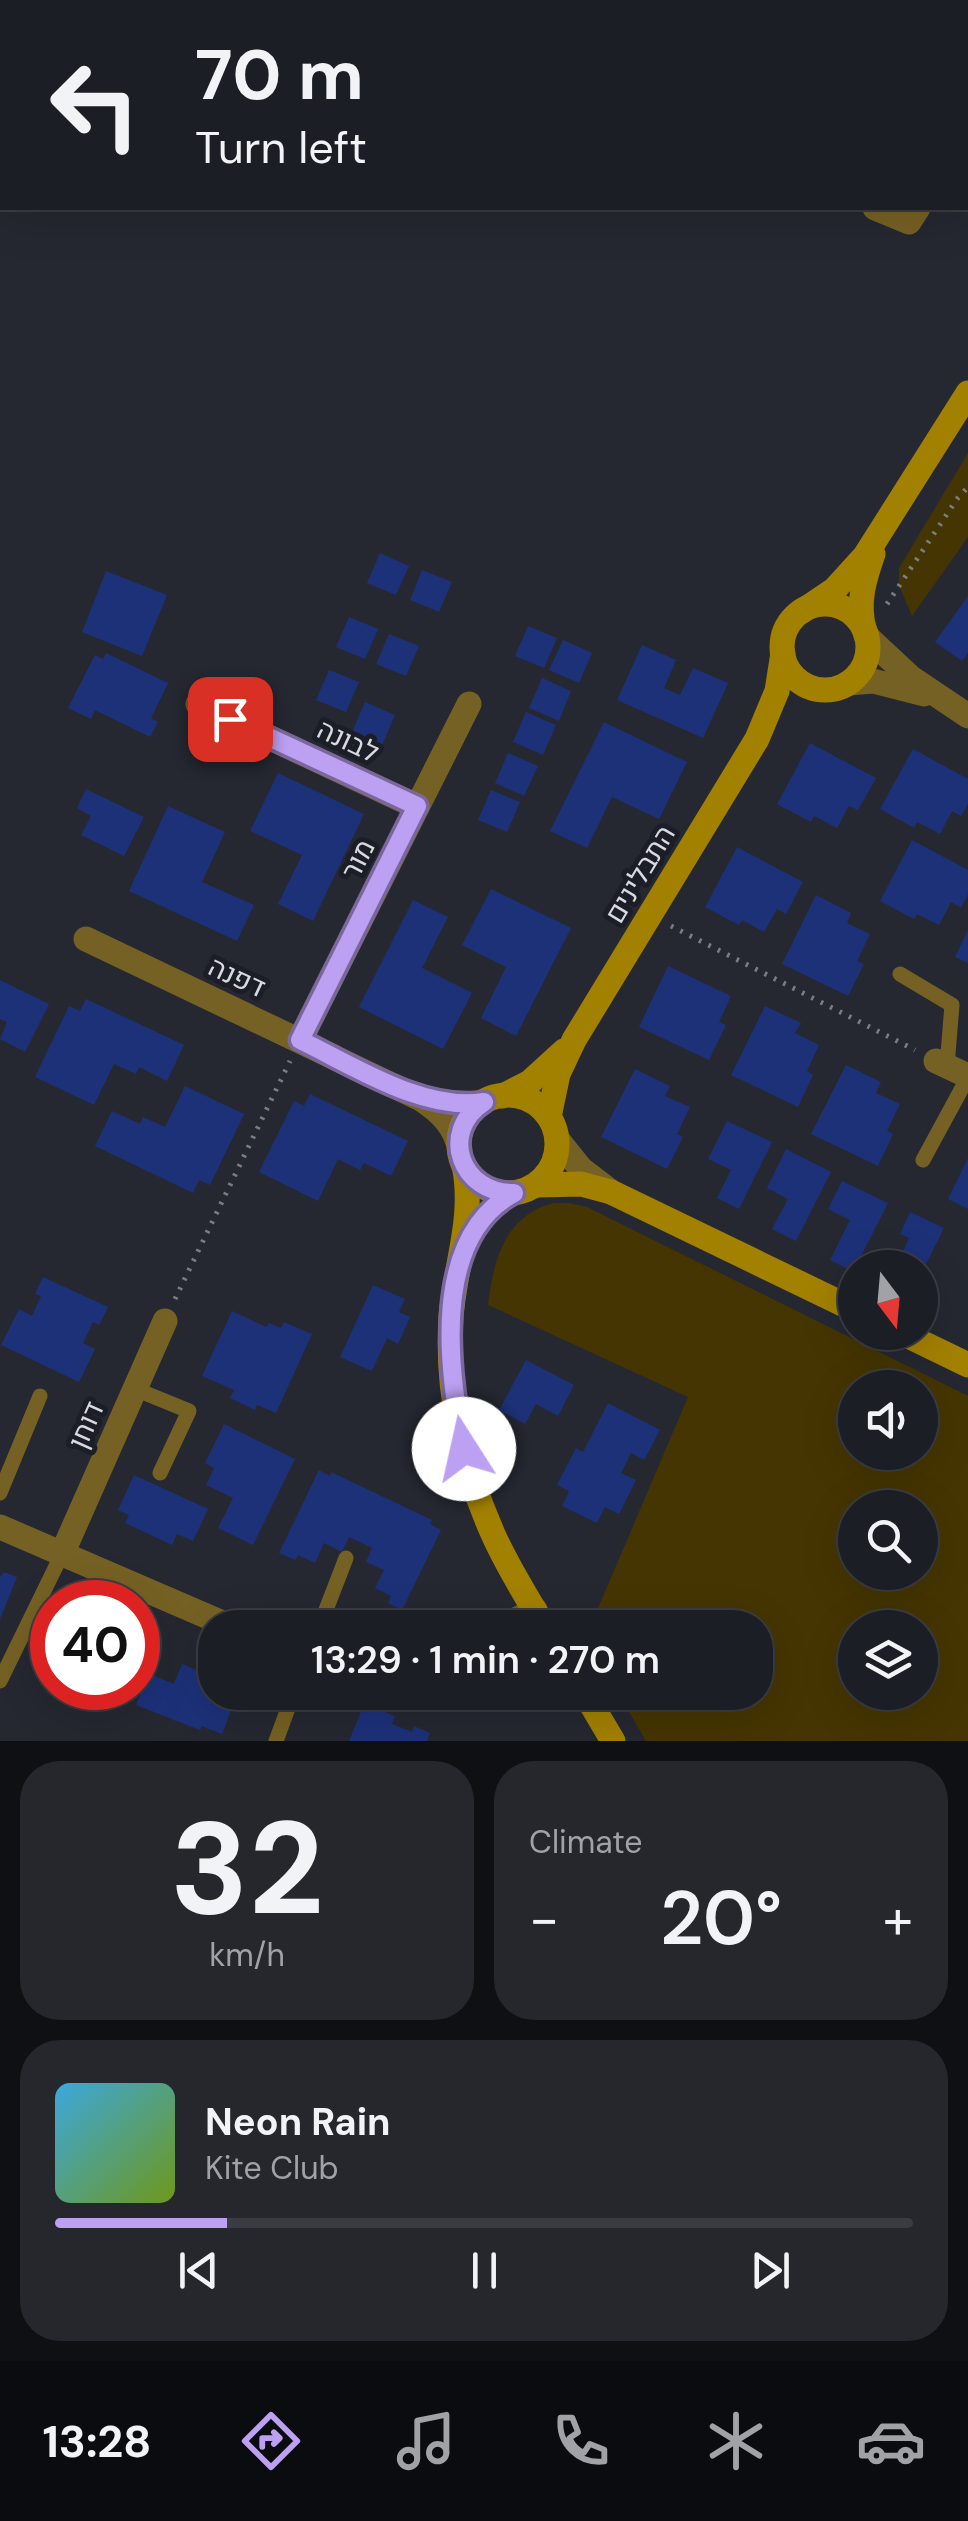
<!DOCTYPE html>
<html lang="en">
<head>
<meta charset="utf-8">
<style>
  :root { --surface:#1c1e25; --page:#25272d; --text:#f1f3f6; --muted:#a0a2a7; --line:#3a3c42; --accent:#bca0f2 }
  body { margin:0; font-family:"DM Sans",Heebo,sans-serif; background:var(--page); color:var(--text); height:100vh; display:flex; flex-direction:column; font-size:38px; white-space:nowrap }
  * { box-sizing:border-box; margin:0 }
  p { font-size:32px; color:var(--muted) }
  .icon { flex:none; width:55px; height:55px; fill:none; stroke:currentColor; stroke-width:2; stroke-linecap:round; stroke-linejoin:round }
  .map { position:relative; height:1741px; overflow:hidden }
  .details { display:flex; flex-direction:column; gap:20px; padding:20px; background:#0f1014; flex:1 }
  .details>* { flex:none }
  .banner { position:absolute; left:0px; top:0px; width:970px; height:210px; box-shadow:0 10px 40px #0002,0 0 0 2px var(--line); background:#1c1e25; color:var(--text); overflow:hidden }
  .needle { width:65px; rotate:164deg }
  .tools { position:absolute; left:838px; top:1250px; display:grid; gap:20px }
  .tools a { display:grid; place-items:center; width:100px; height:100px; border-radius:50%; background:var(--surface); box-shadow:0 10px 40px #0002,0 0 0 2px var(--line); font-size:50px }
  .speed { position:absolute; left:30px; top:1580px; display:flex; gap:20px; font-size:50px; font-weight:700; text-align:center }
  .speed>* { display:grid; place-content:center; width:130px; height:130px; border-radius:50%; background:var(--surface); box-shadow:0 10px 40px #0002,0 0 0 2px var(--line); line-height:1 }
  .speed .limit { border:15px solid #d22; background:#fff; color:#111 }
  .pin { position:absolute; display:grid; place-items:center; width:85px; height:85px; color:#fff; margin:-42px; border-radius:20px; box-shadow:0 5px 15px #0006 }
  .me { position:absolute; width:110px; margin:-55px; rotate:350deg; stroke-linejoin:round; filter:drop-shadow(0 0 8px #0008) }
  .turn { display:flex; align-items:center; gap:35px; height:210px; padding:0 30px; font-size:45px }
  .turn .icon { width:130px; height:130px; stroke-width:2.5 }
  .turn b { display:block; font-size:70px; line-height:85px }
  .big { font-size:75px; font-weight:600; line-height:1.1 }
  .details .widget { flex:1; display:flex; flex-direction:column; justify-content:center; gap:15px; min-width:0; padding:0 35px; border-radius:40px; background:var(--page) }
  .details .dial { align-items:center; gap:0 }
  .dial b { font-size:130px; line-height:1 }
  .song { display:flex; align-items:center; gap:30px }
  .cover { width:120px; height:120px; border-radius:15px; background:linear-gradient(135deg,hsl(200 70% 55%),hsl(80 70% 35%)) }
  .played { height:10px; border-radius:5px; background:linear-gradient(90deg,var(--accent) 20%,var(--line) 20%) }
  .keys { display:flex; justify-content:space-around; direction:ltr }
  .heat { display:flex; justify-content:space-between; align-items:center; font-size:55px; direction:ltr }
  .details .tiles { flex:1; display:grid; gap:20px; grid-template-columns:1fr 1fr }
  .widget:last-child { grid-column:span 2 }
  .trip { position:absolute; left:198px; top:1610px; width:575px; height:100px; border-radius:40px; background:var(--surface); box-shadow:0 10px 40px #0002,0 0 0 2px var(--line); font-weight:600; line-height:100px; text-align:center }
  .dock { display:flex; height:160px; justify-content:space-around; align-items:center; background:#0b0c0f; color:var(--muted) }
  .dock .icon { width:70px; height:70px }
  .dock .selected { color:var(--accent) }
  .dock b { font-size:45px; color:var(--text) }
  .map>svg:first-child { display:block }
  .green { fill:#453502; fill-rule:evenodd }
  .building { fill:#1d3179 }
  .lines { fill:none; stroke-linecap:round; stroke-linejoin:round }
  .path { stroke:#7b7d85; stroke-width:5; stroke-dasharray:2.5 8; stroke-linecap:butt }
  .lane { stroke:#766124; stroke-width:15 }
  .street { stroke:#766124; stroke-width:25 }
  .secondary { stroke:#a28000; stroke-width:25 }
  .route-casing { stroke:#7a689d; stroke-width:25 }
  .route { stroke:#bca0f2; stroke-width:18 }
  .labels { text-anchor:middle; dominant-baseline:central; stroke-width:10; stroke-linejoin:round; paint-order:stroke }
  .street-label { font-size:28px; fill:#d8dae0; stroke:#1b1e27 }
</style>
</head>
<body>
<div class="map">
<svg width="968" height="1741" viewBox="0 0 968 1741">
  <rect width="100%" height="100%" fill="#252831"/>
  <!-- green -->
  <g class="green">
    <polygon points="968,453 968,537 912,616 899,585 899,568"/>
    <path d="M 553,1203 L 569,1203 L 587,1207 L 968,1396 L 968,1741 L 646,1741 L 618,1693 L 755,1692 L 755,1628 L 590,1627 L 688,1397 L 488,1305 C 494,1259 504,1217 553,1203 ZM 855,1388 L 920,1388 L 920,1452 L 855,1452 ZM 855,1508 L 920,1508 L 920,1572 L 855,1572 ZM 855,1628 L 920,1628 L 920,1692 L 855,1692 Z"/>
  </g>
  <!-- building -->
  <g class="building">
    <polygon points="380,553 409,566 396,595 367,583"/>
    <polygon points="422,570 452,582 439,612 410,600"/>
    <polygon points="106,571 167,595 142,656 82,632"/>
    <polygon points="968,596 968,653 962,661 935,642"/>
    <polygon points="349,617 378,629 365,659 336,647"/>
    <polygon points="528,626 557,638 544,668 515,656"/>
    <polygon points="389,634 419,646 406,676 376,664"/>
    <polygon points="563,640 592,653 579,683 549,670"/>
    <polygon points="642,645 676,660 664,688 680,695 693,668 728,683 703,738 617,700"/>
    <polygon points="106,653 168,683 151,718 158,722 150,737 95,710 91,719 68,708 95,655 103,659"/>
    <polygon points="329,670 359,682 346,712 316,700"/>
    <polygon points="542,678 571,691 559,721 529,708"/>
    <polygon points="365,702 395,715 382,745 352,732"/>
    <polygon points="526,712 556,725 543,755 513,742"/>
    <polygon points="604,722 687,762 659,819 612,797 587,848 550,831"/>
    <polygon points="810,743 876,778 858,810 849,806 837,828 814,816 811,822 777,804"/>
    <polygon points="913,749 968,779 968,804 961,816 952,811 940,834 917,822 914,828 880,809"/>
    <polygon points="508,753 538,766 524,796 495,783"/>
    <polygon points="278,773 364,814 313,921 278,904 302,855 250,831"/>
    <polygon points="86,789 144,817 124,856 81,835 91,816 77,808"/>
    <polygon points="491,790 520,802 507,832 478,820"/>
    <polygon points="168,806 225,832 202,882 254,905 237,941 129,891"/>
    <polygon points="912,840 968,870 968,894 961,908 951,902 939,925 917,914 914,919 880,901"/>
    <polygon points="737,847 803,882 786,914 777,909 764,932 742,920 739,925 705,907"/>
    <polygon points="491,889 571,928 516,1036 481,1018 506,967 462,945"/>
    <polygon points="816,895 851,913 847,923 870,934 857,961 864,964 848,996 782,964"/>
    <polygon points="413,900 448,917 422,968 472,993 443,1049 359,1007"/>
    <polygon points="968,930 968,963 955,957"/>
    <polygon points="668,966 731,996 719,1022 726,1025 709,1060 639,1027"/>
    <polygon points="0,980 49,1004 25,1052 0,1039 7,1022 0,1019"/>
    <polygon points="86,999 184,1045 167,1081 139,1067 136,1074 114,1064 94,1105 35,1077 69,1006 80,1011"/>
    <polygon points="765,1006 801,1023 795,1033 819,1045 807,1071 813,1075 798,1107 731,1075"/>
    <polygon points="846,1065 881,1082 876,1093 900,1104 887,1131 893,1134 878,1166 811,1134"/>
    <polygon points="635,1069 670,1086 665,1096 690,1107 677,1134 683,1137 667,1169 601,1137"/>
    <polygon points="185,1086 244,1114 210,1185 199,1180 193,1193 95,1146 112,1111 140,1124 143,1117 165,1127"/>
    <polygon points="310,1094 408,1141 391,1176 364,1163 360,1170 338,1159 318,1201 259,1172 294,1101 304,1106"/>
    <polygon points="727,1121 772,1142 739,1209 717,1198 731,1170 708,1159"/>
    <polygon points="786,1149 831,1172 796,1241 772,1229 788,1199 767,1188"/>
    <polygon points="968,1158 968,1209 948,1199"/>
    <polygon points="842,1181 888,1203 853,1272 830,1260 850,1220 828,1209"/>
    <polygon points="910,1212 944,1228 920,1276 920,1268 895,1268 909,1238 900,1234"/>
    <polygon points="43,1277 108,1307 99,1325 93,1322 83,1343 95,1349 79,1382 1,1345 19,1309 32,1316 41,1296 35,1294"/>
    <polygon points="373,1285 405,1299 399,1312 410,1317 398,1344 387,1338 372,1371 340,1357"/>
    <polygon points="232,1311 266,1327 269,1323 281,1328 284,1322 312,1334 276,1413 257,1405 255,1410 230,1398 234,1390 202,1376"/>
    <polygon points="526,1360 574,1385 558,1416 536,1404 525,1424 499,1410"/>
    <polygon points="608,1403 660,1430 644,1460 631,1453 621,1473 636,1480 619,1514 605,1507 597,1523 562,1506 569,1491 557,1485 576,1448 583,1452"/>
    <polygon points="224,1424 295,1459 253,1545 218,1528 233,1498 206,1485 214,1468 205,1463"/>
    <polygon points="319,1470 330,1476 331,1472 432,1520 430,1524 441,1530 402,1610 388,1603 391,1596 375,1588 384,1570 366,1562 372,1548 349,1537 342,1552 324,1543 315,1563 298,1555 295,1560 279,1553"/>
    <polygon points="134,1475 208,1509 193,1541 177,1534 172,1545 125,1523 129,1515 118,1510"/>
    <polygon points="4,1572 17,1577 0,1619 0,1577"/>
    <polygon points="42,1628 52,1631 52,1684 37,1678 42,1667 29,1662"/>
    <polygon points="182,1664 212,1676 215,1669 215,1692 238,1692 222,1734 202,1726 200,1730 136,1705 141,1693 128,1688 138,1688 142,1671 174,1684"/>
    <polygon points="364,1704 395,1716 392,1724 412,1732 414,1726 430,1733 427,1741 349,1741"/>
  </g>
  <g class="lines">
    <!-- path -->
    <g class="path">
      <polyline points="887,604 957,499 968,487"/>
      <polyline points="671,926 915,1050"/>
      <polyline points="175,1299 290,1061"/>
    </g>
    <!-- lane -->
    <g class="lane">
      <polyline points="900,974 952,1005 947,1066"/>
      <polyline points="923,1160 968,1077"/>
      <polyline points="135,1389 189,1411 160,1473"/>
      <polyline points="0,1493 40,1396"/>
      <polyline points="319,1628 346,1558"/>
      <polyline points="0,1681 62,1554"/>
      <polyline points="276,1741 294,1692"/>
    </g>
    <!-- street -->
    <g class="street">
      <polyline points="401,0 406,2"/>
      <polyline points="875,208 909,222 918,208"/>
      <polyline points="866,636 910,677 968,716"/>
      <polyline points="849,683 873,681 924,694"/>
      <polyline points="198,704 417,807"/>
      <path d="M 86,939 L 421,1099 C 441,1112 455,1126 460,1150"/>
      <polyline points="300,1040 469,704"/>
      <polyline points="936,1061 968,1076"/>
      <polyline points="425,1099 460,1105 484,1102"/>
      <polyline points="557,1139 581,1169 611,1192"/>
      <polyline points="0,1527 234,1628"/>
      <polyline points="62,1554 165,1321"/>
      <polyline points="500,1628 535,1610"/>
    </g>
    <!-- secondary -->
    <g class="secondary">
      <circle cx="825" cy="647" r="43"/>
      <polyline points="801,612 835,589 865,556 968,393"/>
      <path d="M 864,629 C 857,602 864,580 873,554"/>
      <circle cx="508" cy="1144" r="49"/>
      <polyline points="503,1096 530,1082 564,1051"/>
      <polyline points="549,1117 558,1074 574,1040 757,739 777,691 783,653"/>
      <path d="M 464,1165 C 475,1218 455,1265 451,1317 C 446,1390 463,1467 493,1534 C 507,1566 527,1597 545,1628"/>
      <polyline points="536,1185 581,1184 611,1192 855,1310"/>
      <polyline points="900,1332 968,1365"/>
      <polyline points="584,1692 613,1741"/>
    </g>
  </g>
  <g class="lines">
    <defs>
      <path id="route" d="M 230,719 L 417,806 L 300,1040 C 354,1066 424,1112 484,1102 C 438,1132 461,1194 514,1193 C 430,1238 448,1371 464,1449"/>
    </defs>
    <!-- route casing -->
    <use href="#route" class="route-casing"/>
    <!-- route -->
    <use href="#route" class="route"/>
  </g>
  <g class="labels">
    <!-- street labels -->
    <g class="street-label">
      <text transform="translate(348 741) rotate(25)">לבונה</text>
      <text transform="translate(358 859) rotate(-63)">מור</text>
      <text transform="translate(640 874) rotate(-59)">התבלינים</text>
      <text transform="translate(237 977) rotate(25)">דפנה</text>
      <text transform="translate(86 1425) rotate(-66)">דוחן</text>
    </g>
  </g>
</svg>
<div class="tools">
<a><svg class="needle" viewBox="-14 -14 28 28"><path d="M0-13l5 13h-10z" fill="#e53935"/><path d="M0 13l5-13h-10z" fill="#a0a2a7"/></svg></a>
<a><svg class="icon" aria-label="sound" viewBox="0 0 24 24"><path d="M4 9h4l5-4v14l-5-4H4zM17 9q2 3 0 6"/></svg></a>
<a><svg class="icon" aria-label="search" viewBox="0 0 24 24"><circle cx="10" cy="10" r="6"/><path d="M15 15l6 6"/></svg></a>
<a><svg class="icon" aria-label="layers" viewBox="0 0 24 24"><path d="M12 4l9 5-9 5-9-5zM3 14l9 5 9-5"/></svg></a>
</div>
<div class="speed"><div class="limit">40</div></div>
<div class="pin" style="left:230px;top:719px;background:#d93025"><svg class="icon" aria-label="arrive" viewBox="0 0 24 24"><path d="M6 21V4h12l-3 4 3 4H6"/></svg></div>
<svg class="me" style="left:464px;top:1449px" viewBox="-20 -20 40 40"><circle r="19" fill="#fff"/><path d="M0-13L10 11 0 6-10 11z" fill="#bca0f2"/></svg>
<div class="trip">13:29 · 1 min · 270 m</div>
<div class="banner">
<div class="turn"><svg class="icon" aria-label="left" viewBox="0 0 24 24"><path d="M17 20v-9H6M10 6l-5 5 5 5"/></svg><div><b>70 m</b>Turn left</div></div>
</div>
</div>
<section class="details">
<div class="tiles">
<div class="widget dial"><b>32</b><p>km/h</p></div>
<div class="widget"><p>Climate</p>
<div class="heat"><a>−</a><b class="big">20°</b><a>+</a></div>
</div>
<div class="widget">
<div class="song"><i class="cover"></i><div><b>Neon Rain</b><p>Kite Club</p></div></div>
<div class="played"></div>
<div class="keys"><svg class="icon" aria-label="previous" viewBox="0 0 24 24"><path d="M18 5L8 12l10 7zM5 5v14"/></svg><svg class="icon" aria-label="pause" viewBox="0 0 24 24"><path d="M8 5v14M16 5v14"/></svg><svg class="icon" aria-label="next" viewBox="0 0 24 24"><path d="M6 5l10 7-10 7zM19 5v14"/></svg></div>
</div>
</div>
</section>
<nav class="dock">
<b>13:28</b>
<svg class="icon selected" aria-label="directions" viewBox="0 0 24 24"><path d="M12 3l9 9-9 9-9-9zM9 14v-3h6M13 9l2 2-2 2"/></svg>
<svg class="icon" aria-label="music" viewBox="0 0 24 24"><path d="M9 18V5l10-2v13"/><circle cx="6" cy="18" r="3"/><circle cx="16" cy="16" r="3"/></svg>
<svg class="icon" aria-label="phone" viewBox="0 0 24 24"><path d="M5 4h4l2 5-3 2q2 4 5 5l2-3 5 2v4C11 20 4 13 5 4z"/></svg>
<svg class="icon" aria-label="climate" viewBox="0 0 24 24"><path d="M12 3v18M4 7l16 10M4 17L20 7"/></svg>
<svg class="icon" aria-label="car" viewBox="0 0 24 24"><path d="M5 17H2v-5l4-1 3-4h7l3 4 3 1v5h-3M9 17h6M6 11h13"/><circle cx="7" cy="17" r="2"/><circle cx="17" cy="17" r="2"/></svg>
</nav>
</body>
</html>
